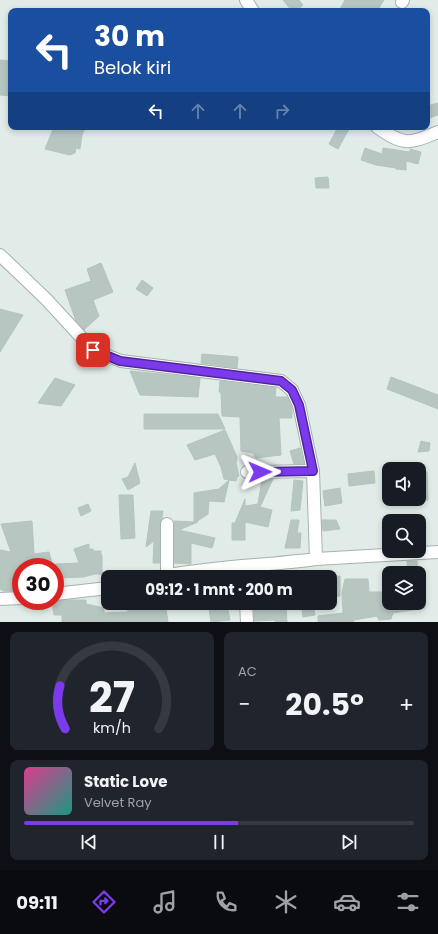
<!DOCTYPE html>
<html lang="id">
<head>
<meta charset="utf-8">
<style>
  :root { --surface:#171b24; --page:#20242c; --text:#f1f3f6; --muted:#9ea1a6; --line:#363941; --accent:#7c3aed }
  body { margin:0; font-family:Poppins,sans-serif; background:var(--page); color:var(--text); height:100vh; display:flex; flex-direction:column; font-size:15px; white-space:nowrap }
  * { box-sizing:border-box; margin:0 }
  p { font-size:13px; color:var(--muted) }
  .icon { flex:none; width:22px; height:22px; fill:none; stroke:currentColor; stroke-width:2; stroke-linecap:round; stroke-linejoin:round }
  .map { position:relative; height:622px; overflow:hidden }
  .drawer { display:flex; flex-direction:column; gap:10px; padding:10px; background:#0d0f14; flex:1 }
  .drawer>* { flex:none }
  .guide { position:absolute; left:8px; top:8px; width:422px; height:122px; border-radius:8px; box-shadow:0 2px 6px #0003; background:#1a4fa0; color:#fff; overflow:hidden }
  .tools { position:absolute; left:382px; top:462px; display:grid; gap:8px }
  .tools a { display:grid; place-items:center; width:44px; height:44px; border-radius:8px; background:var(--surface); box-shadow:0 2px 6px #0003; font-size:20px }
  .speed { position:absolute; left:12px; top:558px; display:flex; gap:8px; font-size:20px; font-weight:700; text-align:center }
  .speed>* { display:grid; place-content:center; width:52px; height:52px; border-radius:50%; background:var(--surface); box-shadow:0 2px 6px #0003; line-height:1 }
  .speed .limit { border:6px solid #d22; background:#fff; color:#111 }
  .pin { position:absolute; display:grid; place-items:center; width:34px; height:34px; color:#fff; margin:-17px; border-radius:8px; box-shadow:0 2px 6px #0006 }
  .me { position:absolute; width:44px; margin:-22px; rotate:89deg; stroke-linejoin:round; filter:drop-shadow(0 0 3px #0008) }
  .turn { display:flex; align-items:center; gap:14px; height:84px; padding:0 20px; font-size:18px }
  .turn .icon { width:52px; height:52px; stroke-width:2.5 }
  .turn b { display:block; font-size:28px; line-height:34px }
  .lanes { display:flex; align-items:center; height:38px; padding:0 20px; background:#0003; justify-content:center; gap:20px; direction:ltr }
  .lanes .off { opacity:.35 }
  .big { font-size:30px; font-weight:700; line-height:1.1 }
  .drawer .card { flex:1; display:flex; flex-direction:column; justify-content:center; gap:6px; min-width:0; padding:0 14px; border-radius:8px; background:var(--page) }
  .drawer .dial { align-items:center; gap:0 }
  .dial svg { height:104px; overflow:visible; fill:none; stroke:var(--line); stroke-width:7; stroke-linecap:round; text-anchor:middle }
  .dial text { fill:var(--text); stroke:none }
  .song { display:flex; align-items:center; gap:12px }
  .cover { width:48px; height:48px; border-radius:6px; background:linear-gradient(135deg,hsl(330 70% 55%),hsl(170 70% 35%)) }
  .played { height:4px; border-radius:2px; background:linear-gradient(90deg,var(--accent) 55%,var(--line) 55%) }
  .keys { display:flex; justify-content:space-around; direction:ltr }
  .heat { display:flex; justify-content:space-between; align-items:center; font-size:22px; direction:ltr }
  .drawer .tiles { flex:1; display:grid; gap:10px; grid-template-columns:1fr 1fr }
  .card:last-child { grid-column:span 2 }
  .trip { position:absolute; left:101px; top:570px; width:236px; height:40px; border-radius:8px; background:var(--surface); box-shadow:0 2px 6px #0003; font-weight:700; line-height:40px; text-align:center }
  .tabs { display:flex; height:64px; justify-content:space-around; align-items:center; background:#090b0e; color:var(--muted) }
  .tabs .icon { width:28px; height:28px }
  .tabs .on { color:var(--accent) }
  .tabs b { font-size:18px; color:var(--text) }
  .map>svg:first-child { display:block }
  .building { fill:#b7c6c0; stroke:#b4c5be }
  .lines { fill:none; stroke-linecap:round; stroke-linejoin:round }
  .minor-casing { stroke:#a4b3ae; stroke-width:14 }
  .minor { stroke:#fff; stroke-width:12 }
  .route-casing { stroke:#51269a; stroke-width:10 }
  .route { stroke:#7c3aed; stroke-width:7 }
</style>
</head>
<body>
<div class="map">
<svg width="438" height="622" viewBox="0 0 438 622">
  <rect width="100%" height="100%" fill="#e1ebe7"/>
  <!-- building -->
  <g class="building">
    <polygon points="283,0 299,0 303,5 296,11 292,11"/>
    <polygon points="345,0 384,0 377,11 339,11"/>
    <polygon points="0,60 11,61 11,96 0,95"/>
    <polygon points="438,103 438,115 429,118 427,106"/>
    <polygon points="54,127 80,127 84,130 82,135 80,149 76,148 75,153 70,155 45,149"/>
    <polygon points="338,127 350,127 338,149 329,144"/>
    <polygon points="365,148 382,154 383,148 410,152 410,149 421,152 418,164 406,161 406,170 396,169 396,168 376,165 361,160"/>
    <polygon points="328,177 329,188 316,188 315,178"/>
    <polygon points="101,263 113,292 93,300 99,316 84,330 76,321 65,290 91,281 87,269"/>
    <polygon points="142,280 153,288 147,296 136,289"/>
    <polygon points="0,309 23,315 0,352"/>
    <polygon points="202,354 238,357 237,368 201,363"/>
    <polygon points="130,371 200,378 198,397 140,395"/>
    <polygon points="391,377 438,395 438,409 387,389"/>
    <polygon points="55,378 75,385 61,406 38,403"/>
    <polygon points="220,381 276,388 275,397 287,397 292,407 292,418 279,418 281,455 256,458 253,453 241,451 240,417 222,416 221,392 219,392"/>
    <polygon points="144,414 218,414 225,429 144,429"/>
    <polygon points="225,430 237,457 236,463 239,476 237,477 236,481 229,480 224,502 209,501 208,514 196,522 198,522 179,530 215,538 212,548 191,543 191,564 174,563 174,521 194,522 194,493 219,489 229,480 224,479 221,467 215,454 195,460 187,445"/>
    <polygon points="421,441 430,443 429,451 418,452"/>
    <polygon points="300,448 304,464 294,464 290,451"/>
    <polygon points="135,463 140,483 128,490 122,479 128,477"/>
    <polygon points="374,471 375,483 349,486 348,474"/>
    <polygon points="425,472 427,472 428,500 418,500 419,499 419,494"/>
    <polygon points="262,479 273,479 260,507 272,510 268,527 245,522 245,540 232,540 232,523 235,523 245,499 245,506 258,504"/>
    <polygon points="294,480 303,481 300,510 291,511"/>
    <polygon points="340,488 342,503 325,506 323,491"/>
    <polygon points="119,495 133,495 135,538 121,539"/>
    <polygon points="88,504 91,511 81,516 78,508"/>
    <polygon points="151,511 163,511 162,518 160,524 160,563 153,563 154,541 146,547"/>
    <polygon points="291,520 299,520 297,533 301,533 300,548 285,548"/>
    <polygon points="322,520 336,520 340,529 323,531"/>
    <polygon points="32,521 34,554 49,552 53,567 21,567 21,591 4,591 0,589 0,550 11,552 1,524"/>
    <polygon points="89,544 89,549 93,549 93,551 101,551 101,555 102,555 102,574 95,574 83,577 55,578 55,564 79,563 74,549"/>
    <polygon points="407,561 417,561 418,571 408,572"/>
    <polygon points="340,576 340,596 330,597 330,577"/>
    <polygon points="345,579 368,579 369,592 388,592 388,603 425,603 425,608 393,613 391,619 379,620 377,616 354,620 353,622 318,622 318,616 343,613 342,592"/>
    <polygon points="64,600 86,600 86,604 104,608 104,613 128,612 127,603 165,603 168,622 62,622 62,615 54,615 52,601"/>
    <polygon points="301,603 313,603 315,615 303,617"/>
    <polygon points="227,605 230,620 211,622 209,608"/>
    <polygon points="254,606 262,606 262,607 286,606 287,622 275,622 275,620 254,621"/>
  </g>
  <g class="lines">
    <defs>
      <g id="minor">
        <polyline points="246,0 253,11"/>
        <polyline points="402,2 403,0"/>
        <path d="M 377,127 C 404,146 409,144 438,132"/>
        <polyline points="0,255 46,299 93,350 121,361 281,381 292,390 299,405 313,471"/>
        <polyline points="247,472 313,471 316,559"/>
        <polyline points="167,524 167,575"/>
        <path d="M 159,577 C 211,566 264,566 316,559 L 438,552"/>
        <polyline points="55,594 108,588"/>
        <polyline points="0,599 21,598"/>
        <polyline points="246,603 247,622"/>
      </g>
    </defs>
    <!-- minor casing -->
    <use href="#minor" class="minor-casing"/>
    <!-- minor -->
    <use href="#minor" class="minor"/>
  </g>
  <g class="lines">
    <defs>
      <polyline id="route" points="93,350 120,361 281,381 292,390 299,405 313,471 260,472"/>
    </defs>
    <!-- route casing -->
    <use href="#route" class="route-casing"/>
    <!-- route -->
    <use href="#route" class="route"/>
  </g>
</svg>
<div class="tools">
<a><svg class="icon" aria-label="sound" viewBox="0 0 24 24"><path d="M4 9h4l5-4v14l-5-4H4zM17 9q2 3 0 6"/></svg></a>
<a><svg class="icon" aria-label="search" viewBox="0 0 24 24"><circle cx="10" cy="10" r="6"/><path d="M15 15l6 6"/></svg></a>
<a><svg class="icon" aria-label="layers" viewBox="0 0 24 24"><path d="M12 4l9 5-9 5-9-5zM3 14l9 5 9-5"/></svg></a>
</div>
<div class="speed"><div class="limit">30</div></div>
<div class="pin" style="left:93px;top:350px;background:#d93025"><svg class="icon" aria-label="arrive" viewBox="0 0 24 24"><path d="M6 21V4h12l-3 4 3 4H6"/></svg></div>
<svg class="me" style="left:260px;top:472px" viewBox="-20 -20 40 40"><path d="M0-17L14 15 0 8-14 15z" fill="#7c3aed" stroke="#fff" stroke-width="4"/></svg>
<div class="trip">09:12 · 1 mnt · 200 m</div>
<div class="guide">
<div class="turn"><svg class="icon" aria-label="left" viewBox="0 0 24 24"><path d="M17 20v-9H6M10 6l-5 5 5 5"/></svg><div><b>30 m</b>Belok kiri</div></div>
<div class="lanes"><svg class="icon" aria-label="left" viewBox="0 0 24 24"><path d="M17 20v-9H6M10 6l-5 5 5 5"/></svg><svg class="icon off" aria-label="ahead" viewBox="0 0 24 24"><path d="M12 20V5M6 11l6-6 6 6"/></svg><svg class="icon off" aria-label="ahead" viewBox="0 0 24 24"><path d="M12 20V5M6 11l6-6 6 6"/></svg><svg class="icon off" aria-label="right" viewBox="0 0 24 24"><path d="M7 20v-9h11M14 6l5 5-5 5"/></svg></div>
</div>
</div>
<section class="drawer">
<div class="tiles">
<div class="card dial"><svg viewBox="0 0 100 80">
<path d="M14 69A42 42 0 1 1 86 69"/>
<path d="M14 69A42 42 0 0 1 10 36" stroke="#7c3aed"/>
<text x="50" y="56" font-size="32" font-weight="700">27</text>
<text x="50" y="72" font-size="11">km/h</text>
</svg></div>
<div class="card"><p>AC</p>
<div class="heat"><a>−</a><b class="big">20.5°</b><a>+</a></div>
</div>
<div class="card">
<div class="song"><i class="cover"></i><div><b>Static Love</b><p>Velvet Ray</p></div></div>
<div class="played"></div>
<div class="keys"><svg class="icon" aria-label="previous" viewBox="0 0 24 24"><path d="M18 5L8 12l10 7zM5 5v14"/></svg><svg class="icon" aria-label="pause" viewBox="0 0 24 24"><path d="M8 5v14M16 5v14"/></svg><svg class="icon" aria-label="next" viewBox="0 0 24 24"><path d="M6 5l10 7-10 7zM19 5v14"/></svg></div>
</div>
</div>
</section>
<nav class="tabs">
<b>09:11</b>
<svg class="icon on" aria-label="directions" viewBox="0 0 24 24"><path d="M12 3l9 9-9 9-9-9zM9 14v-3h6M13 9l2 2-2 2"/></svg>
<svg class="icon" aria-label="music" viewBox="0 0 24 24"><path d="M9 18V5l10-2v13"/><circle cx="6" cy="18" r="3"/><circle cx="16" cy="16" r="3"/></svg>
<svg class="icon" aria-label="phone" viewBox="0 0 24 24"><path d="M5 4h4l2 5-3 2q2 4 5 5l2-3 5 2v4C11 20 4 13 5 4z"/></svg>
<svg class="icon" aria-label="climate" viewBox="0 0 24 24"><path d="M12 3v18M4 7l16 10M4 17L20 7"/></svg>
<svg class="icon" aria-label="car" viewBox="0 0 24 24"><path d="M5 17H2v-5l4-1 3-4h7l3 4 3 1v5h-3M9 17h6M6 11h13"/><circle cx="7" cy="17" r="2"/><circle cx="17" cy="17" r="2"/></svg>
<svg class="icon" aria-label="filters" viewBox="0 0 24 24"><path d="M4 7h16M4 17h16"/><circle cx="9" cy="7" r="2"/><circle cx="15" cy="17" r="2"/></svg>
</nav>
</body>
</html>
